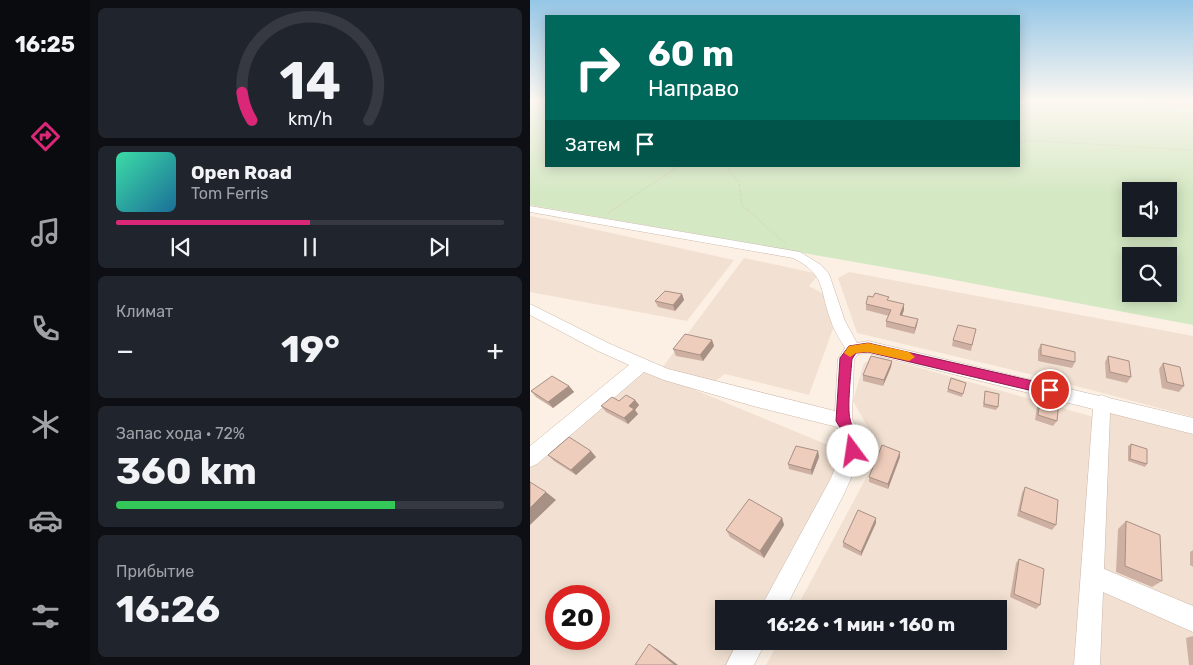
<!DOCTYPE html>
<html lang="ru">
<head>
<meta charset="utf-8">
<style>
  :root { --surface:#171b24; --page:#20242c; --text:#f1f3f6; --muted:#9ea1a6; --line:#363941; --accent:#db2777 }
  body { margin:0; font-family:Rubik,sans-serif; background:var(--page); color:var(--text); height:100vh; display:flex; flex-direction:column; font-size:19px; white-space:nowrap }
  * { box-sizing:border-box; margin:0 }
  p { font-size:16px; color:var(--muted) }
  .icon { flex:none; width:28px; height:28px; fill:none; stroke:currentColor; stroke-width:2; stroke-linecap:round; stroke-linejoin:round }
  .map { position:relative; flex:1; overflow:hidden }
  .side { display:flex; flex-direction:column; gap:8px; padding:8px; background:#0d0f14; width:440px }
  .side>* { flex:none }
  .hud { position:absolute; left:15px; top:15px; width:475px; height:152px; border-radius:0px; box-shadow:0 2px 12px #0003; background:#00695c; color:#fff; overflow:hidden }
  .controls { position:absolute; left:592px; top:182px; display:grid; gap:10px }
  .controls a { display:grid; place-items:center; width:55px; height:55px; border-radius:0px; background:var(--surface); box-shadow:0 2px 12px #0003; font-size:25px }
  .speed { position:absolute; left:15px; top:585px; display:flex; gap:10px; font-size:25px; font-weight:700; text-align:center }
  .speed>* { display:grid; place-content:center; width:65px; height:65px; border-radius:50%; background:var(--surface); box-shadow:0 2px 12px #0003; line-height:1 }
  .speed .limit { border:8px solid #d22; background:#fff; color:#111 }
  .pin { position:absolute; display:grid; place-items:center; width:42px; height:42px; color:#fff; margin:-21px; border:2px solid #fff; border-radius:50%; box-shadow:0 1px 5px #0007 }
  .me { position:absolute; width:55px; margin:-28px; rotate:346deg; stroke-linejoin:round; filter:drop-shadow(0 0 4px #0008) }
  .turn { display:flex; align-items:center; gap:18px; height:105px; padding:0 20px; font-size:22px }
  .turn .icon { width:65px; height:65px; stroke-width:2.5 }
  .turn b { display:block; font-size:35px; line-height:42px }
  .then { display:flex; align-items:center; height:48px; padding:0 20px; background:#0003; gap:10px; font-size:19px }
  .big { font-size:38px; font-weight:700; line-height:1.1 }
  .side .widget { flex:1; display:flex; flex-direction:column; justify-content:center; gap:8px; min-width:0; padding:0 18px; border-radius:8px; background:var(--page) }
  .side .dial { align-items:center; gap:0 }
  .dial svg { height:130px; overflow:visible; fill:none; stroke:var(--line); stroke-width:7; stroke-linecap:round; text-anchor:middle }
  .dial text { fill:var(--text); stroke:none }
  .song { display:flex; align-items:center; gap:15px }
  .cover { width:60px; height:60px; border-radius:8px; background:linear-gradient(135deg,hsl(160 70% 55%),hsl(200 70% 35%)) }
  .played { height:5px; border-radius:2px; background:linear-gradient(90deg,var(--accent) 50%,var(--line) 50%) }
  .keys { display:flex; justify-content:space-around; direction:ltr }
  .heat { display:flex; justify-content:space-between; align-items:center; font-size:28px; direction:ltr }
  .charge { height:8px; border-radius:4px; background:linear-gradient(90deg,#34c759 72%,var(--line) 0) }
  .trip { position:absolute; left:185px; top:600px; width:292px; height:50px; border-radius:0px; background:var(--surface); box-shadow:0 2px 12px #0003; font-weight:700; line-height:50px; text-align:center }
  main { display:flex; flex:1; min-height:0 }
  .dock { display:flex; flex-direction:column; width:90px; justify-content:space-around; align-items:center; background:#090b0e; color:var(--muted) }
  .dock .icon { width:35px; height:35px }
  .dock .active { color:var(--accent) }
  .dock b { font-size:22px; color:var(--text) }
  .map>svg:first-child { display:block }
  .residential { fill:#f2e1d2; fill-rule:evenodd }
  .green { fill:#d4e8c3; fill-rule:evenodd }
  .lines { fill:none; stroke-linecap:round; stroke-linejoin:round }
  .minor-casing { stroke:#ccb7aa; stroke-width:1 }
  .highway-casing { stroke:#d8d0cc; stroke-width:2 }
  .path { stroke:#d4b0a0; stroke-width:1; stroke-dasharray:0.5 2; stroke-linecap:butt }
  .minor { fill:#fff; fill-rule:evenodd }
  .highway { fill:#f2ad9d; fill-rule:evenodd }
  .wall { fill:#ceb0a2 }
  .shaded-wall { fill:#a79084 }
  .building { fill:#efcdbc; stroke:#a79084 }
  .route { fill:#db2777; stroke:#8e194d }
  .slow { fill:#f59e0b }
</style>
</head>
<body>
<main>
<nav class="dock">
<b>16:25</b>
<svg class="icon active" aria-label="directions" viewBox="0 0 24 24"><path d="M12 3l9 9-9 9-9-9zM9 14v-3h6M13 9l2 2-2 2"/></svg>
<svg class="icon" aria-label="music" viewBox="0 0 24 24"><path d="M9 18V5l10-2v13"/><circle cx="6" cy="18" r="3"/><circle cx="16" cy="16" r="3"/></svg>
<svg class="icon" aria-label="phone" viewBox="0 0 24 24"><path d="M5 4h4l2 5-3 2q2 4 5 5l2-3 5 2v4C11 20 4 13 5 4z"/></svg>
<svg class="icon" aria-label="climate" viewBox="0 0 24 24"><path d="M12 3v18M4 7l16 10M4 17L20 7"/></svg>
<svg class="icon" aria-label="car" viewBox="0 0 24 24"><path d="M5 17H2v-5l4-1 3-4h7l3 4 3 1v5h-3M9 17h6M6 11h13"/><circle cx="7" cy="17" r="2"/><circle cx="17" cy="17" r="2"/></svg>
<svg class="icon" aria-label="filters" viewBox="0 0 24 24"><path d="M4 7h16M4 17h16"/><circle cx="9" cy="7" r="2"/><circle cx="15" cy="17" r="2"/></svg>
</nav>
<section class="side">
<div class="widget dial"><svg viewBox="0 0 100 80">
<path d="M14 69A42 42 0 1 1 86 69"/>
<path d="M14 69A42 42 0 0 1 8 52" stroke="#db2777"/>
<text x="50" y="56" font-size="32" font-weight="700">14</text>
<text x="50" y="72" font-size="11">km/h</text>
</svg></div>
<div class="widget">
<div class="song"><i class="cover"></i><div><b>Open Road</b><p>Tom Ferris</p></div></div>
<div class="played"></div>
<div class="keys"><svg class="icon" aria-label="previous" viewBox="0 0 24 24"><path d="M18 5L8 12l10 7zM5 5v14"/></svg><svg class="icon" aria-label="pause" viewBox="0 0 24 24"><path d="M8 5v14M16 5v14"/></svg><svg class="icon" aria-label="next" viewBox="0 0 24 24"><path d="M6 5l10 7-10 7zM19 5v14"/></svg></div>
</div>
<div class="widget"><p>Климат</p>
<div class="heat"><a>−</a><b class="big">19°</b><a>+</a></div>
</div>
<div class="widget"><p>Запас хода · 72%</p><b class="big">360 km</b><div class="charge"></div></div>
<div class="widget"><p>Прибытие</p><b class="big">16:26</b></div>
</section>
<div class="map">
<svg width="663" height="665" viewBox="0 0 663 665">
  <rect width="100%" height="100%" fill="#fbf0e3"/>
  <!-- residential -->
  <g class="residential">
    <polygon points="0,216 22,220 204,260 157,321 0,292"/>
    <polygon points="214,258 289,274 279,286 301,298 304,326 279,395 195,374 184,382 132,368"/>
    <polygon points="319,272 663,336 663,417 516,378 327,333 308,278"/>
    <polygon points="351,357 564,417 548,665 236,665 249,641 469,641 469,609 266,609 351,450 323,401 334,363"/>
    <path d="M 112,368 L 322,455 L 231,609 L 194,609 L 194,641 L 212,641 L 198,665 L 0,665 L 0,466 ZM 26,596 L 69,596 L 69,639 L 26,639 Z"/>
    <polygon points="572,402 663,426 663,665 557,665"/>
  </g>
  <!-- green -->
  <path class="green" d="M 5,100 L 16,100 L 16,166 L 489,166 L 489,100 L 558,100 L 663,106 L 663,325 L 393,274 L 0,205 L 0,102 ZM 601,191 L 639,191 L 639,229 L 601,229 ZM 601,256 L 639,256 L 639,294 L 601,294 Z"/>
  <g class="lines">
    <defs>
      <g id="minor">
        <path d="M 0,206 L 270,252 L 291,265 L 299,274 L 315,321 L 327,343 L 338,341 L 569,396 L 572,395 L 579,398 L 663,418 L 663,434 L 580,413 L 574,569 L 663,606 L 663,632 L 573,592 L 570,665 L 544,665 L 563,409 L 338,353 L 328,354 L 324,360 L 322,419 L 331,434 L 333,451 L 314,494 L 255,609 L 230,609 L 300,480 L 313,451 L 313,436 L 307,427 L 223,406 L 134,380 L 114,372 L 7,464 L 0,467 L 0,446 L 99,365 L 68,351 L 0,315 L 0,304 L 78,343 L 138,369 L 305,411 L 308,359 L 315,348 C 310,339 304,331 301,321 C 289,290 297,275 263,258 L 0,212 Z"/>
        <polygon points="208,641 236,641 224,665 196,665"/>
      </g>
      <polygon id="highway" points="609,100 663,100 663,106 614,103"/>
    </defs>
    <!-- minor casing -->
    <use href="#minor" class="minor-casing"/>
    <!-- highway casing -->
    <use href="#highway" class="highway-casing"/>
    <!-- path -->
    <g class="path">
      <polyline points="0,104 16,106"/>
      <polyline points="489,140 663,150"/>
      <polyline points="196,166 209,183 212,205 255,243"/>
      <polyline points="78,213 149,166"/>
    </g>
    <!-- minor -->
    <use href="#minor" class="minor"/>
    <!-- highway -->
    <use href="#highway" class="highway"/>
  </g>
  <!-- wall -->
  <g class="wall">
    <polygon points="152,294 154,300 145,311 128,307 125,301"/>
    <polygon points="359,300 374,310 372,315 387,325 384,334 356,327 356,321 359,316 336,310 336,304"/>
    <polygon points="446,329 441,351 422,346 423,340"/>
    <polygon points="182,340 184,346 173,361 146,356 143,349"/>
    <polygon points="511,344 545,362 542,368 508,361 508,350"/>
    <polygon points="578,356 601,377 597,383 576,378 575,362"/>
    <polygon points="362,361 361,367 353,386 333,381 333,375"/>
    <polygon points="633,363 654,386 649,392 632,388 629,369"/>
    <polygon points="436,383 432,397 417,392 418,389"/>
    <polygon points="39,386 44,392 23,408 6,397 1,391"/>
    <polygon points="455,391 468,407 466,410 453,407"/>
    <polygon points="511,394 527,421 523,426 505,420 508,400"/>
    <polygon points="105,400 109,405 105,410 108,414 98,424 76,412 71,406 89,401"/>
    <polygon points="601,444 617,464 615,467 598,461 598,446"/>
    <polygon points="288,451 289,457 282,475 259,469 258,464"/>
    <polygon points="18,455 66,457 46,475 24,461"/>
    <polygon points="370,457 358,489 339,482 339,477"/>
    <polygon points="495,487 526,525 522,530 487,516 492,493"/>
    <polygon points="252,518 254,525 234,558 200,537 196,530"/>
    <polygon points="596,521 632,581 622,587 586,572 588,529"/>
    <polygon points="346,523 331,556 313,547 313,542"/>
    <polygon points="663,550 663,567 660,565 660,552"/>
    <polygon points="489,559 510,605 506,609 480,597 486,563"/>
    <polygon points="663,636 663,665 659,665 656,638"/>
  </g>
  <!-- shaded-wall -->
  <g class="shaded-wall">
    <polygon points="152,294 154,300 145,311 143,305"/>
    <polygon points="374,304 374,310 370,321 370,315"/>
    <polygon points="388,319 387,325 384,334 385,328"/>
    <polygon points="182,340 184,346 173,361 170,355"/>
    <polygon points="362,361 361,367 353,386 354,380"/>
    <polygon points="39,386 44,392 23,408 18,402"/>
    <polygon points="105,400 109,405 105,410 108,414 98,424 94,418 99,406"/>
    <polygon points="61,451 66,457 46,475 41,470"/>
    <polygon points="288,451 289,457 282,475 281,470"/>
    <polygon points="370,452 370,457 358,489 358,484"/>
    <polygon points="16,492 26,500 0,525 0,508"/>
    <polygon points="252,518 254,525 234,558 230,551"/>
    <polygon points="346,518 346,523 331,556 331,552"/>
    <polygon points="119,644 127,649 148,665 145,665"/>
  </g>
  <!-- building -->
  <g class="building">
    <polygon points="135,291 152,294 143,305 125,301"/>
    <polygon points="345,293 359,297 357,300 374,304 370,315 388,319 385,328 356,321 361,310 336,304 338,296 343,297"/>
    <polygon points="428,325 446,329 442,345 423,340"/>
    <polygon points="155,334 182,340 170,355 143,349"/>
    <polygon points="511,344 545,352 545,362 511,355"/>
    <polygon points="341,356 362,361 354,380 333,375"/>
    <polygon points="578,356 599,361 601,377 580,372"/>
    <polygon points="633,363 650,367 654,386 637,382"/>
    <polygon points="22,376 39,386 18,402 1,391"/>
    <polygon points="421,378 436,383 433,394 418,389"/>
    <polygon points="455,391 469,394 468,407 454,404"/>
    <polygon points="511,394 529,400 527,421 508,415"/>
    <polygon points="96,395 105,400 99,406 104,409 94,418 71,406 82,397 89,401"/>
    <polygon points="39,437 61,451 41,470 18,455"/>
    <polygon points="601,444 617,449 617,464 600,459"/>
    <polygon points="352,445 370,452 358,484 339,477"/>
    <polygon points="266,446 288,451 281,470 258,464"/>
    <polygon points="0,482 16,492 0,508"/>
    <polygon points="495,487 528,500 526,525 490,511"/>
    <polygon points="219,499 252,518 230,551 196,530"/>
    <polygon points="328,510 346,518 331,552 313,542"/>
    <polygon points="596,521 630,535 632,581 595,566"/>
    <polygon points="489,559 514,569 510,605 484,594"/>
    <polygon points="119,644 145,665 105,665"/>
  </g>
  <!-- sky -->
  <linearGradient id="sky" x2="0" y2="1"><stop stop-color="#95c6e6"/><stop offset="0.52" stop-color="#fdf8f2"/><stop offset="1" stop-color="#fdf8f2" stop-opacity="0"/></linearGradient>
  <rect width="663" height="194" fill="url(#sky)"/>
  <!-- route -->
  <path class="route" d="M 338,343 L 520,385 L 524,386 L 526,390 L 524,394 L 520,395 L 338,352 L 326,353 L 322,359 C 321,372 317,408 320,419 C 322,431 336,437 328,455 L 323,457 L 318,455 L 315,436 L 306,421 L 310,358 L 319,346 Z"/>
  <!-- slow -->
  <polygon class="slow" points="338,343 379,352 385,357 379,361 338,352 326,353 320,357 314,353 319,346"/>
</svg>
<div class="controls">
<a><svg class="icon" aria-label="sound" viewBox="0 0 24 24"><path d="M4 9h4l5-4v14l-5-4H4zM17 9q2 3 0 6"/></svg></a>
<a><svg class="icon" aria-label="search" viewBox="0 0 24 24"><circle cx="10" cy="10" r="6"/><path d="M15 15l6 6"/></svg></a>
</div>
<div class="speed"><div class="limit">20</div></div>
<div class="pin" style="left:520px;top:390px;background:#d93025"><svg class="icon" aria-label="arrive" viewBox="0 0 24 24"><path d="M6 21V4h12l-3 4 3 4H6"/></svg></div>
<svg class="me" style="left:323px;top:451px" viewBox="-20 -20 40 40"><circle r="19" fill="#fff"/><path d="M0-13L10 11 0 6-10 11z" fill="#db2777"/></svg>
<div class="trip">16:26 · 1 мин · 160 m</div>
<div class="hud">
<div class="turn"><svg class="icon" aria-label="right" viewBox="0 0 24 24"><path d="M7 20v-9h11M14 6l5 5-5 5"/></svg><div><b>60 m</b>Направо</div></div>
<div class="then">Затем<svg class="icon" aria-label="arrive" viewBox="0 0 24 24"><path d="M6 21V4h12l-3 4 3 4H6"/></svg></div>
</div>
</div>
</main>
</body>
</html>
